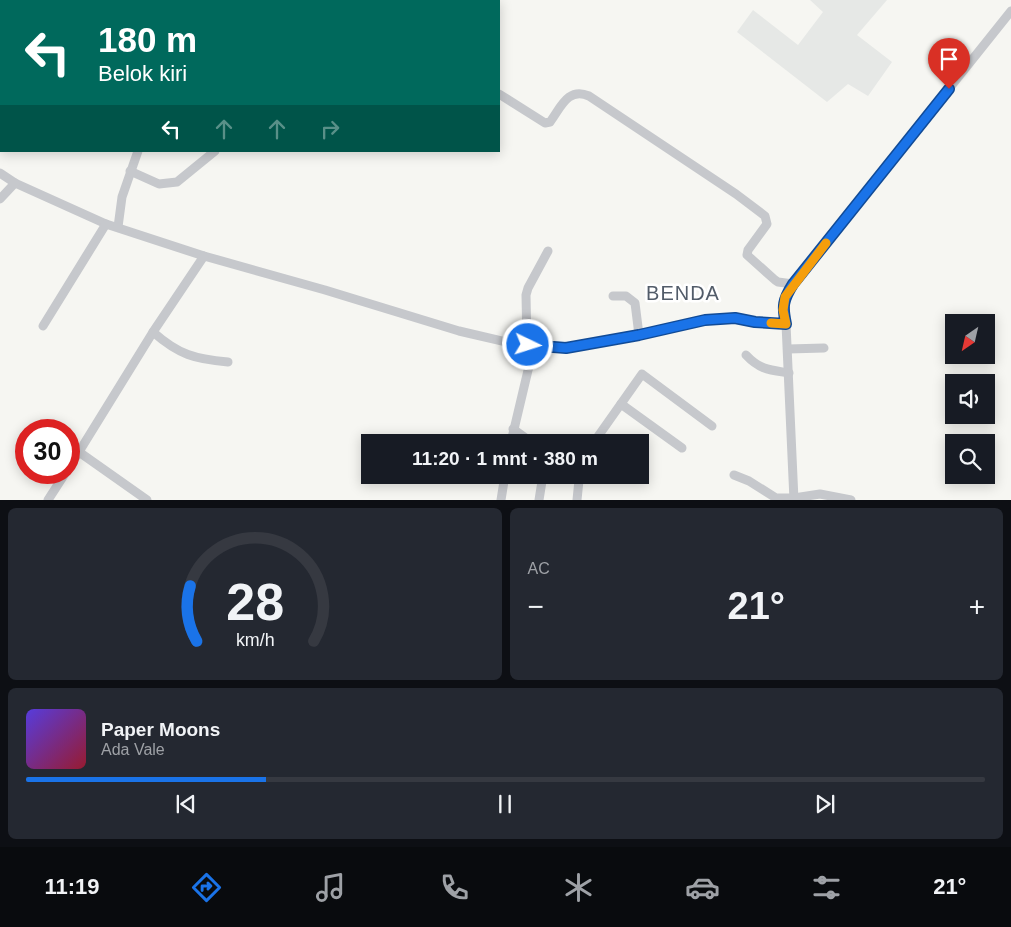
<!DOCTYPE html>
<html lang="id">
<head>
<meta charset="utf-8">
<style>
  :root { --surface:#171b24; --page:#242831; --text:#f1f3f6; --muted:#9ea1a6; --line:#363941; --accent:#1a73e8 }
  body { margin:0; font-family:Arial,sans-serif; background:var(--page); color:var(--text); height:100vh; display:flex; flex-direction:column; font-size:19px; white-space:nowrap }
  * { box-sizing:border-box; margin:0 }
  p { font-size:16px; color:var(--muted) }
  .icon { flex:none; width:28px; height:28px; fill:none; stroke:currentColor; stroke-width:2; stroke-linecap:round; stroke-linejoin:round }
  .map { position:relative; height:500px; overflow:hidden }
  .panel { display:flex; flex-direction:column; gap:8px; padding:8px; background:#0d0f14; flex:1 }
  .panel>* { flex:none }
  .hud { position:absolute; left:0px; top:0px; width:500px; height:152px; box-shadow:0 2px 12px #0003; background:#00695c; color:#fff; overflow:hidden }
  .needle { width:32px; rotate:214deg }
  .fabs { position:absolute; left:945px; top:314px; display:grid; gap:10px }
  .fabs a { display:grid; place-items:center; width:50px; height:50px; border-radius:0px; background:var(--surface); box-shadow:0 2px 12px #0003; font-size:25px }
  .speed { position:absolute; left:15px; top:419px; display:flex; gap:10px; font-size:25px; font-weight:700; text-align:center }
  .speed>* { display:grid; place-content:center; width:65px; height:65px; border-radius:50%; background:var(--surface); box-shadow:0 2px 12px #0003; line-height:1 }
  .speed .limit { border:8px solid #d22; background:#fff; color:#111 }
  .pin { position:absolute; display:grid; place-items:center; width:42px; height:42px; color:#fff; margin:-51px -21px; border-radius:50% 50% 50% 0; rotate:-45deg; box-shadow:0 0 5px #0007 }
  .pin .icon { rotate:45deg }
  .me { position:absolute; width:55px; margin:-28px; rotate:94deg; stroke-linejoin:round; filter:drop-shadow(0 0 4px #0008) }
  .turn { display:flex; align-items:center; gap:18px; height:105px; padding:0 15px; font-size:22px }
  .turn .icon { width:65px; height:65px; stroke-width:2.5 }
  .turn b { display:block; font-size:35px; line-height:42px }
  .lanes { display:flex; align-items:center; height:48px; padding:0 15px; background:#0003; justify-content:center; gap:25px; direction:ltr }
  .lanes .off { opacity:.35 }
  .big { font-size:38px; font-weight:600; line-height:1.1 }
  .panel .widget { flex:1; display:flex; flex-direction:column; justify-content:center; gap:8px; min-width:0; padding:0 18px; border-radius:8px; background:var(--page) }
  .panel .dial { align-items:center; gap:0 }
  .dial svg { height:130px; overflow:visible; fill:none; stroke:var(--line); stroke-width:7; stroke-linecap:round; text-anchor:middle }
  .dial text { fill:var(--text); stroke:none }
  .song { display:flex; align-items:center; gap:15px }
  .cover { width:60px; height:60px; border-radius:8px; background:linear-gradient(135deg,hsl(250 70% 55%),hsl(350 70% 35%)) }
  .played { height:5px; border-radius:2px; background:linear-gradient(90deg,var(--accent) 25%,var(--line) 25%) }
  .keys { display:flex; justify-content:space-around; direction:ltr }
  .heat { display:flex; justify-content:space-between; align-items:center; font-size:28px; direction:ltr }
  .panel .tiles { flex:1; display:grid; gap:8px; grid-template-columns:1fr 1fr }
  .widget:last-child { grid-column:span 2 }
  .trip { position:absolute; left:361px; top:434px; width:288px; height:50px; border-radius:0px; background:var(--surface); box-shadow:0 2px 12px #0003; font-weight:600; line-height:50px; text-align:center }
  .dock { display:flex; height:80px; justify-content:space-around; align-items:center; background:#090b0e; color:var(--muted) }
  .dock .icon { width:35px; height:35px }
  .dock .on { color:var(--accent) }
  .dock b { font-size:22px; color:var(--text) }
  .map>svg:first-child { display:block }
  .built { fill:#e6e8e6 }
  .lines { fill:none; stroke-linecap:round; stroke-linejoin:round }
  .minor { stroke:#c6c8cc; stroke-width:9 }
  .route-casing { stroke:#114b97; stroke-width:12 }
  .route { stroke:#1a73e8; stroke-width:9 }
  .slow { stroke:#f59e0b; stroke-width:9 }
  .labels { text-anchor:middle; dominant-baseline:central; stroke-width:5; stroke-linejoin:round; paint-order:stroke }
  .quarter-label { font-size:20px; letter-spacing:1px; fill:#525c69; stroke:#fff }
</style>
</head>
<body>
<div class="map">
<svg width="1011" height="500" viewBox="0 0 1011 500">
  <rect width="100%" height="100%" fill="#f6f6f2"/>
  <!-- built -->
  <polygon class="built" points="810,0 887,0 857,35 892,62 868,96 848,84 827,102 737,32 753,10 798,45 823,12"/>
  <g class="lines">
    <!-- minor -->
    <g class="minor">
      <polyline points="312,0 313,1"/>
      <polyline points="382,0 383,1"/>
      <polyline points="206,1 208,0"/>
      <polyline points="270,1 272,0"/>
      <polyline points="354,1 355,0"/>
      <path d="M 499,94 L 545,123 L 550,122 C 561,107 568,87 589,96 L 736,194 L 765,216 L 767,224 L 748,250 L 747,255 L 775,280 L 778,282 L 793,284"/>
      <polyline points="130,171 159,184 177,182 215,151"/>
      <path d="M 0,173 L 15,183 L 106,224 L 204,256 L 325,290 L 459,331 L 515,344 L 566,348 L 639,335 L 705,320 L 735,318 L 755,322 L 786,324 C 782,308 784,299 793,284 L 1011,11"/>
      <polyline points="0,199 15,183"/>
      <polyline points="118,227 122,197 138,151"/>
      <polyline points="613,296 626,296 635,303 639,335"/>
      <polyline points="786,324 794,500"/>
      <polyline points="43,326 106,224"/>
      <path d="M 153,332 C 179,355 195,359 228,362"/>
      <polyline points="527,345 526,295 528,288 548,251"/>
      <polyline points="788,349 824,348"/>
      <path d="M 746,355 C 760,370 770,370 789,373"/>
      <polyline points="621,404 682,448"/>
      <polyline points="513,429 531,442"/>
      <polyline points="511,442 534,345"/>
      <polyline points="594,442 642,374 712,426"/>
      <polyline points="79,452 147,500"/>
      <polyline points="640,467 643,469"/>
      <polyline points="69,468 153,332 204,256"/>
      <polyline points="576,475 579,480 577,500"/>
      <polyline points="734,475 749,481 776,498 794,498 820,494 851,500"/>
      <polyline points="48,500 66,472"/>
      <polyline points="501,500 505,475"/>
      <polyline points="539,500 543,475"/>
    </g>
  </g>
  <g class="lines">
    <defs>
      <path id="route" d="M 528,345 L 566,348 L 639,335 L 705,320 L 735,318 L 755,322 L 786,324 C 782,306 783,300 793,284 L 949,89"/>
    </defs>
    <!-- route casing -->
    <use href="#route" class="route-casing"/>
    <!-- route -->
    <use href="#route" class="route"/>
    <!-- slow -->
    <polyline class="slow" points="771,323 786,324 783,310 785,297 826,243"/>
  </g>
  <g class="labels">
    <!-- quarter labels -->
    <g class="quarter-label">
      <text x="683" y="293">BENDA</text>
    </g>
  </g>
</svg>
<div class="fabs">
<a><svg class="needle" viewBox="-14 -14 28 28"><path d="M0-13l5 13h-10z" fill="#e53935"/><path d="M0 13l5-13h-10z" fill="#9ea1a6"/></svg></a>
<a><svg class="icon" aria-label="sound" viewBox="0 0 24 24"><path d="M4 9h4l5-4v14l-5-4H4zM17 9q2 3 0 6"/></svg></a>
<a><svg class="icon" aria-label="search" viewBox="0 0 24 24"><circle cx="10" cy="10" r="6"/><path d="M15 15l6 6"/></svg></a>
</div>
<div class="speed"><div class="limit">30</div></div>
<div class="pin" style="left:949px;top:89px;background:#d93025"><svg class="icon" aria-label="arrive" viewBox="0 0 24 24"><path d="M6 21V4h12l-3 4 3 4H6"/></svg></div>
<svg class="me" style="left:528px;top:345px" viewBox="-20 -20 40 40"><circle r="17" fill="#1a73e8" stroke="#fff" stroke-width="3"/><path d="M0-11L8 9 0 5-8 9z" fill="#fff"/></svg>
<div class="trip">11:20 · 1 mnt · 380 m</div>
<div class="hud">
<div class="turn"><svg class="icon" aria-label="left" viewBox="0 0 24 24"><path d="M17 20v-9H6M10 6l-5 5 5 5"/></svg><div><b>180 m</b>Belok kiri</div></div>
<div class="lanes"><svg class="icon" aria-label="left" viewBox="0 0 24 24"><path d="M17 20v-9H6M10 6l-5 5 5 5"/></svg><svg class="icon off" aria-label="ahead" viewBox="0 0 24 24"><path d="M12 20V5M6 11l6-6 6 6"/></svg><svg class="icon off" aria-label="ahead" viewBox="0 0 24 24"><path d="M12 20V5M6 11l6-6 6 6"/></svg><svg class="icon off" aria-label="right" viewBox="0 0 24 24"><path d="M7 20v-9h11M14 6l5 5-5 5"/></svg></div>
</div>
</div>
<section class="panel">
<div class="tiles">
<div class="widget dial"><svg viewBox="0 0 100 80">
<path d="M14 69A42 42 0 1 1 86 69"/>
<path d="M14 69A42 42 0 0 1 10 35" stroke="#1a73e8"/>
<text x="50" y="56" font-size="32" font-weight="700">28</text>
<text x="50" y="72" font-size="11">km/h</text>
</svg></div>
<div class="widget"><p>AC</p>
<div class="heat"><a>−</a><b class="big">21°</b><a>+</a></div>
</div>
<div class="widget">
<div class="song"><i class="cover"></i><div><b>Paper Moons</b><p>Ada Vale</p></div></div>
<div class="played"></div>
<div class="keys"><svg class="icon" aria-label="previous" viewBox="0 0 24 24"><path d="M18 5L8 12l10 7zM5 5v14"/></svg><svg class="icon" aria-label="pause" viewBox="0 0 24 24"><path d="M8 5v14M16 5v14"/></svg><svg class="icon" aria-label="next" viewBox="0 0 24 24"><path d="M6 5l10 7-10 7zM19 5v14"/></svg></div>
</div>
</div>
</section>
<nav class="dock">
<b>11:19</b>
<svg class="icon on" aria-label="directions" viewBox="0 0 24 24"><path d="M12 3l9 9-9 9-9-9zM9 14v-3h6M13 9l2 2-2 2"/></svg>
<svg class="icon" aria-label="music" viewBox="0 0 24 24"><path d="M9 18V5l10-2v13"/><circle cx="6" cy="18" r="3"/><circle cx="16" cy="16" r="3"/></svg>
<svg class="icon" aria-label="phone" viewBox="0 0 24 24"><path d="M5 4h4l2 5-3 2q2 4 5 5l2-3 5 2v4C11 20 4 13 5 4z"/></svg>
<svg class="icon" aria-label="climate" viewBox="0 0 24 24"><path d="M12 3v18M4 7l16 10M4 17L20 7"/></svg>
<svg class="icon" aria-label="car" viewBox="0 0 24 24"><path d="M5 17H2v-5l4-1 3-4h7l3 4 3 1v5h-3M9 17h6M6 11h13"/><circle cx="7" cy="17" r="2"/><circle cx="17" cy="17" r="2"/></svg>
<svg class="icon" aria-label="filters" viewBox="0 0 24 24"><path d="M4 7h16M4 17h16"/><circle cx="9" cy="7" r="2"/><circle cx="15" cy="17" r="2"/></svg>
<b>21°</b>
</nav>
</body>
</html>
